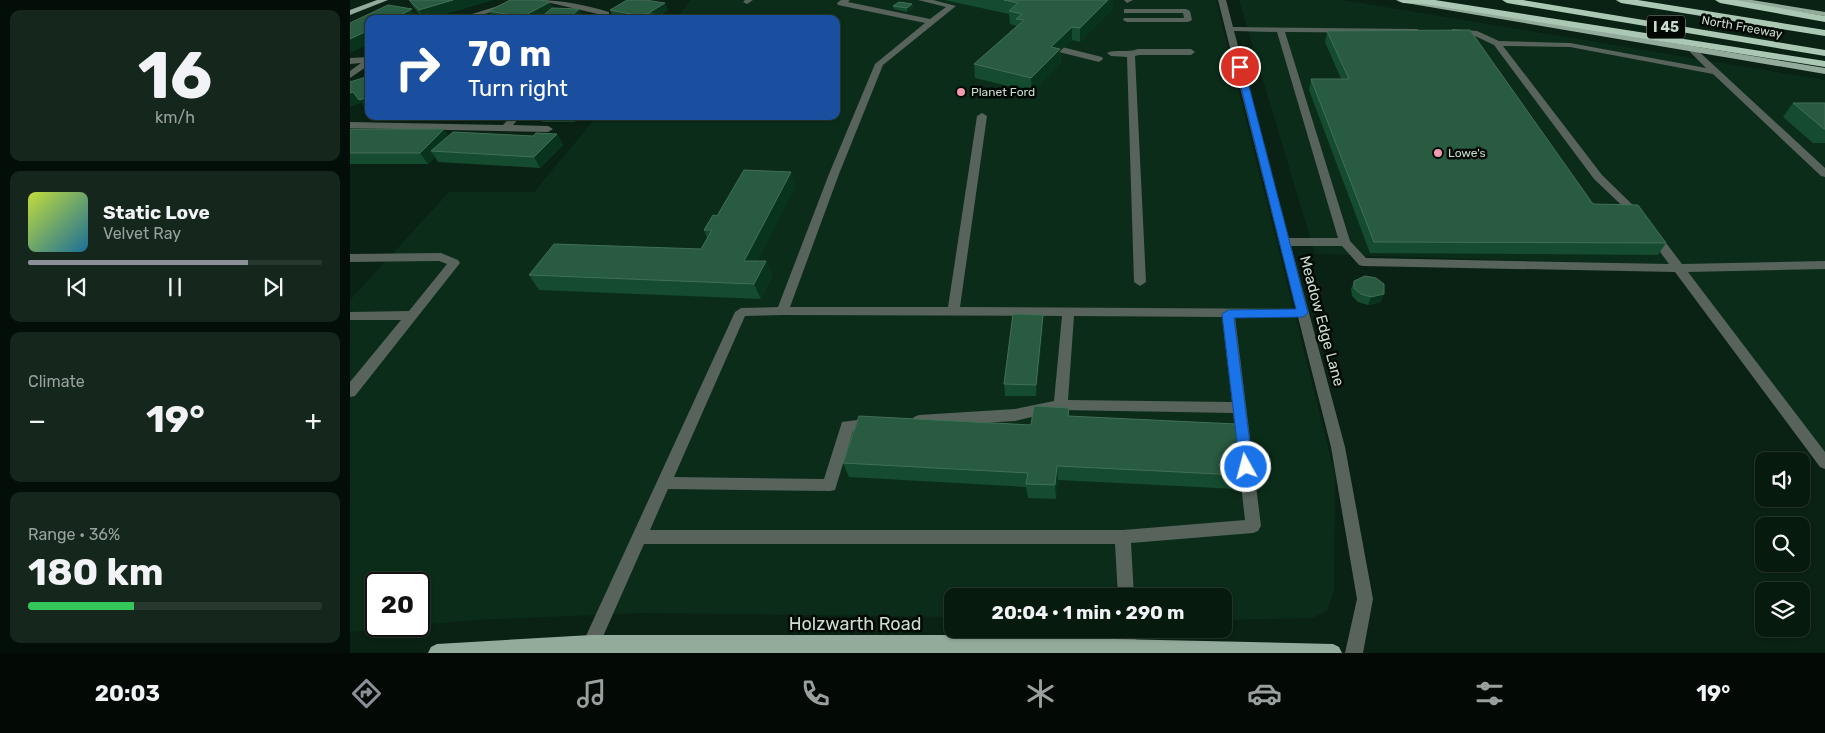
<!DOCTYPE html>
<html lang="en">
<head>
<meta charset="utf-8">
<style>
  :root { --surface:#071a0e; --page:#15271c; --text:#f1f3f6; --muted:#98a19e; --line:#28382e; --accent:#8c9099 }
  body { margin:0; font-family:Rubik,sans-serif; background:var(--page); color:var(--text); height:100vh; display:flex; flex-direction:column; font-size:19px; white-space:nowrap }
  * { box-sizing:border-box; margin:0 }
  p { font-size:16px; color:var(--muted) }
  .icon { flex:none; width:28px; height:28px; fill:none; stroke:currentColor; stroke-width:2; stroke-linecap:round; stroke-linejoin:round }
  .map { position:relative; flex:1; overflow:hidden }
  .drawer { display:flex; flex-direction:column; gap:10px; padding:10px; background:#040e08; width:350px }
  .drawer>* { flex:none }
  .banner { position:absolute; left:15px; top:15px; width:475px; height:105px; border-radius:10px; box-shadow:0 1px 4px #0004,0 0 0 1px var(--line); background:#1a4fa0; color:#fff; overflow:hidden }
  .tools { position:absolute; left:1405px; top:452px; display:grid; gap:10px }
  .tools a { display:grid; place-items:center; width:55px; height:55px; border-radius:10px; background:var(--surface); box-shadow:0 1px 4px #0004,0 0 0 1px var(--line); font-size:25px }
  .speed { position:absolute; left:15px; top:572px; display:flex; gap:10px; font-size:25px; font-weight:700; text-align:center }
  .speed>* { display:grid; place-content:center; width:65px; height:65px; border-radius:50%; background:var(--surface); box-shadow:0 1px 4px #0004,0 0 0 1px var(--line); line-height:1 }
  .speed .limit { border:2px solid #111; border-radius:8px; background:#fff; color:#111 }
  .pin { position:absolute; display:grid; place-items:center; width:42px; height:42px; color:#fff; margin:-21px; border:2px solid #fff; border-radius:50%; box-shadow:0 1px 5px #0007 }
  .me { position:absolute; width:55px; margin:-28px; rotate:353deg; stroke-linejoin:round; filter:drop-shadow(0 0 4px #0008) }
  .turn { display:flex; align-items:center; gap:18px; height:105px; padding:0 20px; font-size:22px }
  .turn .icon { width:65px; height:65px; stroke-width:2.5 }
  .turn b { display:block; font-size:35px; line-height:42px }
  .big { font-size:38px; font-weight:700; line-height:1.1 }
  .drawer .tile { flex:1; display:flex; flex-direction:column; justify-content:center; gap:8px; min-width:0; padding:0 18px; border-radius:10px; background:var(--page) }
  .drawer .dial { align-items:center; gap:0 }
  .dial b { font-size:65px; line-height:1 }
  .song { display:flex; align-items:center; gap:15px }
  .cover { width:60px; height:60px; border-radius:8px; background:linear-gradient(135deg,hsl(70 70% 55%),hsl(200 70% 35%)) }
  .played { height:5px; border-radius:2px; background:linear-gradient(90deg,var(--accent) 75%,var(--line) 75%) }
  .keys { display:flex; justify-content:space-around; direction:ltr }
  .heat { display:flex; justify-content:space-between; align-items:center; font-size:28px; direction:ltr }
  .charge { height:8px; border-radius:4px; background:linear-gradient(90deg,#34c759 36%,var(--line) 0) }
  .trip { position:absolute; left:594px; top:588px; width:288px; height:50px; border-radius:10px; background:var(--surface); box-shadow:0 1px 4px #0004,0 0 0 1px var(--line); font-weight:700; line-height:50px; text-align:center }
  .tabs { display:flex; height:80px; justify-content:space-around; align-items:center; background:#030a06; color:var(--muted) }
  .tabs .icon { width:35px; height:35px }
  .tabs .active { color:var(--accent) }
  .tabs b { font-size:22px; color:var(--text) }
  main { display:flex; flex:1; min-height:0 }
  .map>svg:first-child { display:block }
  .built { fill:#0b2c19 }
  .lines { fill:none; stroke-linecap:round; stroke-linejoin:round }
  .minor { fill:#57635b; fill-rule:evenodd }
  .major { fill:#93ab9a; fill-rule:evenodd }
  .highway { fill:#abc8b4; fill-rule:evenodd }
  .wall { fill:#154b2f }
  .shaded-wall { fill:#08341d }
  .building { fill:#295b41; stroke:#426f57 }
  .route { fill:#1a73e8; stroke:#114b97 }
  .poi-dot { fill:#f29ab0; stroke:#020904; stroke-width:2 }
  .labels { text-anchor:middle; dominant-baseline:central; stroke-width:5; stroke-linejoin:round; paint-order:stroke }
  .far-street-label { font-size:12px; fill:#cddcd1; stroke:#020904 }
  .far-poi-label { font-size:12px; fill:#cddcd1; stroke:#020904; text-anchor:start }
  .shield { fill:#020904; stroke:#909d94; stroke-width:1 }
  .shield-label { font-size:14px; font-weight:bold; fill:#cddcd1 }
  .street-label { font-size:15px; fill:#cddcd1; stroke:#020904 }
  .near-street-label { font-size:18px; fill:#cddcd1; stroke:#020904 }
</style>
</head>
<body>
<main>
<section class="drawer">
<div class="tile dial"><b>16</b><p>km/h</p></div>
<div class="tile">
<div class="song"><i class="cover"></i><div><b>Static Love</b><p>Velvet Ray</p></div></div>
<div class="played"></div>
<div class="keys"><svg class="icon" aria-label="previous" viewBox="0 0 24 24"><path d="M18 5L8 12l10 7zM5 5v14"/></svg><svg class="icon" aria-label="pause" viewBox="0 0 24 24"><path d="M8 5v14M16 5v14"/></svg><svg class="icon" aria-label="next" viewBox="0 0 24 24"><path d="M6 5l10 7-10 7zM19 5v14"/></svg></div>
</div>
<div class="tile"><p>Climate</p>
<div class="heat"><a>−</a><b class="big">19°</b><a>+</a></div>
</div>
<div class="tile"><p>Range · 36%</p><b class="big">180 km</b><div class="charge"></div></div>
</section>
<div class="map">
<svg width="1475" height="653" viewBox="0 0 1475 653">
  <rect width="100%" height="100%" fill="#092213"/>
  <!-- built -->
  <g class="built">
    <polygon points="341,0 866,0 985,475 984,591 977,611 962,618 873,620 872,596 602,596 602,617 291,613 126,620 69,625 69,584 26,584 26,626 59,626 0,632 0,300 99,192 184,192 247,116 486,116 486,19 326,19"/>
    <polygon points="889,0 993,0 1475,80 1475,456 1323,265 965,254"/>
  </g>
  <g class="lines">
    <!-- minor -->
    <g class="minor">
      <polygon points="167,0 179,0 119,19 106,19"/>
      <path d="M 188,0 C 212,0 236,5 259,12 L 259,19 L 251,19 L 252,15 Z"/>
      <polygon points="395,0 403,0 397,4 393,2"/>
      <path d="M 491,0 L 500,0 L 498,2 L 580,19 L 596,7 L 568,0 L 583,0 L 606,6 L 533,65 L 489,174 L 440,307 L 598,307 L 627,116 L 632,113 L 637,116 L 610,307 L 946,309 L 868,0 L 876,0 L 883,27 L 1067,29 L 1071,31 L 1070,33 L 935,32 L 1000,241 L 1016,258 L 1319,264 L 1297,234 L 1303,230 L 1307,231 L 1332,264 L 1475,261 L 1475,269 L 1338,272 L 1475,452 L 1475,469 L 1470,467 L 1325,272 L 1013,266 L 1009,265 L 992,246 L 941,246 L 995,447 L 1023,599 L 1013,653 L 995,653 L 1007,599 L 981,447 L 948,317 L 885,317 L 911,526 L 908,531 L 903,533 L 781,543 L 784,596 L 768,596 L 765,544 L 294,544 L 247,650 L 241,653 L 235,650 L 232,644 L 235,638 L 385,312 L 391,308 L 428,307 L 479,174 L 525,64 L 575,23 L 488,5 L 487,3 ZM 884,31 L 927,32 L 988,238 L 939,238 ZM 432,315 L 712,316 L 704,401 L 665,409 L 569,415 L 564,417 L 562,421 L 564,425 L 569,427 L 665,421 L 711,410 L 883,413 L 895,520 L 773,530 L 300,530 L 318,489 L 480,491 L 485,490 L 503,431 L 527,428 L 529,424 L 527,420 L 522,418 L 492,422 L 474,479 L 324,477 L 395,316 ZM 724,316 L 872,317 L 882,402 L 718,400 Z"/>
      <polygon points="774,0 783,0 777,3"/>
      <polygon points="774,9 836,9 840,11 842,20 838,22 777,22 773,20 774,18 834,18 833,13 774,13"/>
      <polygon points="1102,29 1127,31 1149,41 1220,43 1356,68 1337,49 1344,47 1475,168 1475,177 1471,176 1363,74 1220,47 1153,46 1252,175 1294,216 1293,218 1285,218 1244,179 1144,45 1125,36 1102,33"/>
      <polygon points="712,47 752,57 753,59 749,62 709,52 708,50"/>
      <path d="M 788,49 L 841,49 L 845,52 L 841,55 L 789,55 L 785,56 L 796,282 L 790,286 L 784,282 L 777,57 L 761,56 L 757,53 C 764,49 778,53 788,49 Z"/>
      <polygon points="19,57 19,65 0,78 0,71 11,63 0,64 0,58"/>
      <polygon points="161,116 171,116 163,125 198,126 203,129 198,132 0,128 0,122 153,125"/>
      <polygon points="91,253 108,260 110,263 5,396 0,397 0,382 51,320 0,320 0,312 59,311 97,264 89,261 0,262 0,254"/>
      <polygon points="769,629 785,629 787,648 785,653 771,653"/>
    </g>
    <!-- major -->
    <g class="major">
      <polygon points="27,0 38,0 0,15 0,10"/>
      <polygon points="1046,0 1064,0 1475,68 1475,74 1050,2"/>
      <polygon points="1384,0 1402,0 1475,12 1475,16 1388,2"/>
      <polygon points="241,635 594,635 983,644 989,647 992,653 78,653 81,647 87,644"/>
    </g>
    <!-- highway -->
    <g class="highway">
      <polygon points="1048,0 1085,0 1475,61 1475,67 1074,4 1053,3"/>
      <polygon points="1152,0 1173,0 1475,50 1475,56 1157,3"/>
      <polygon points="1266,0 1288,0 1475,30 1475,36 1271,3"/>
      <polygon points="1365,0 1385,0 1475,16 1475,22 1370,3"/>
    </g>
  </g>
  <!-- wall -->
  <g class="wall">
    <polygon points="59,0 143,0 78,19 74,19 64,8"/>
    <polygon points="594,0 763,0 763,8 730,42 722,40 710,51 711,62 682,92 625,78 624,64 667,26 660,24 659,14"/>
    <polygon points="562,4 563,8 557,12 544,9 543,6"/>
    <polygon points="203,8 234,19 143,19 139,11"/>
    <polygon points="260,10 318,10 305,19 266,19 268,17 263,16"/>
    <polygon points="977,31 1243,204 1316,243 1308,255 1020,253 959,90 961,79 991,79 975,42"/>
    <polygon points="1443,103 1475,103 1475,143 1463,143 1433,117"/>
    <polygon points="189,116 230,116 225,122 192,122"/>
    <polygon points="0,129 98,136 183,136 207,134 213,145 190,168 88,162 85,157 78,164 0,164"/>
    <polygon points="445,186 407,261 416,261 422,276 411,299 189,290 179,275 351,249 357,238 354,230 367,216"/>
    <polygon points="1004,281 1031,302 1018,305 1008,302 1002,296 1001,289"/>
    <polygon points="693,315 693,327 686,396 655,396 654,384"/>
    <polygon points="719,408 719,416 889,475 886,489 708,480 706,499 678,498 676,487 499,477 493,463 681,425"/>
  </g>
  <!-- shaded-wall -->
  <g class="shaded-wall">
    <polygon points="103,0 143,0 78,19 75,19 69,10"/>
    <polygon points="758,0 763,0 763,8 730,42 730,28"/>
    <polygon points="200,2 205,12 192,19 172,19 172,17"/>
    <polygon points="315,3 318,10 305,19 295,19 294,16"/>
    <polygon points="562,4 563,8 557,12 557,8"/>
    <polygon points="62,9 68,19 43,19"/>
    <polygon points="229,9 234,19 218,19"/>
    <polygon points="722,27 722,40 710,51 711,62 682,92 681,78 701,47"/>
    <polygon points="19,30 19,44 0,53 0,39"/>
    <polygon points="3,92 11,103 0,107 0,93"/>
    <polygon points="19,97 19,110 17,111 9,100"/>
    <polygon points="222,116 230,116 225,122"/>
    <polygon points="94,129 101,140 81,151 85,157 78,164 70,153"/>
    <polygon points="207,134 213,145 190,168 184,157"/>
    <polygon points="441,172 445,186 400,275 394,261"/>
    <polygon points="416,261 422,276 411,299 404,284"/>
    <polygon points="1034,294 1031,302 1018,305 1021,297"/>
    <polygon points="693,315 693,327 686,396 686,385"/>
    <polygon points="707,466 708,480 706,499 705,485"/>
  </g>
  <!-- building -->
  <g class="building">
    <polygon points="59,0 103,0 69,10"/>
    <polygon points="160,0 190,0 200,2 172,17 139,11"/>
    <polygon points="277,0 295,0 315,3 297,14 287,15 260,10"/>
    <polygon points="654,0 758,0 730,28 722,27 701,47 710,49 681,78 624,64 674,20 666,19 672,14 659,11 668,3"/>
    <polygon points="549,2 562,4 557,8 543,6"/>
    <polygon points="38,5 62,9 43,19 19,19 19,30 0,39 0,23"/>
    <polygon points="202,8 229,9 218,19 189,19"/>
    <polygon points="303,14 300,19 266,19 270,15"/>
    <polygon points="1120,30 1243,204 1288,205 1316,243 1024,242 961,79 999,79 977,31"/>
    <polygon points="19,76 19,97 9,100 3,92 0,93 0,82"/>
    <polygon points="1443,103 1475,103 1475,129 1474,129"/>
    <polygon points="0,129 94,129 70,153 0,153"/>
    <polygon points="103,132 183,136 186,133 207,134 184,157 81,151"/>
    <polygon points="394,170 441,172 394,261 416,261 404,284 179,275 204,244 351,249 362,230 354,230 363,215 367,216"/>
    <polygon points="1015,276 1026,278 1034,284 1034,294 1021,297 1011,294 1004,288 1004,281"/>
    <polygon points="663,314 693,315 686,385 654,384"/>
    <polygon points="684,406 719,408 718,416 886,424 889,475 707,466 705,485 676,484 678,473 493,463 509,416 681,425"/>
  </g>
  <!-- route -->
  <polygon class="route" points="890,65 894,67 958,313 953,317 884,318 903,467 901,471 892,471 890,467 872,314 878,310 946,309 886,67"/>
  <!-- markers -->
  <g class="poi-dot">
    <circle cx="611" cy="92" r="5"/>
    <circle cx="1088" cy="153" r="5"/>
  </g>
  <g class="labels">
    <!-- far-street labels -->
    <g class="far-street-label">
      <text transform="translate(1392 27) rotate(10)">North Freeway</text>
    </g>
    <!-- far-poi labels -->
    <g class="far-poi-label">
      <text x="621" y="92">Planet Ford</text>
      <text x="1098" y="153">Lowe's</text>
    </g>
    <!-- shield labels -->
    <rect class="shield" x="1297" y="15.5" width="38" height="23" rx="4"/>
    <g class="shield-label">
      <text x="1316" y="27">I 45</text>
    </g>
    <!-- street labels -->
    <g class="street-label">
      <text transform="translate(972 321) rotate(75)">Meadow Edge Lane</text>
    </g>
    <!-- near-street labels -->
    <g class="near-street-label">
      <text x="505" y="624">Holzwarth Road</text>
    </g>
  </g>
</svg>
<div class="tools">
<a><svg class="icon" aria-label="sound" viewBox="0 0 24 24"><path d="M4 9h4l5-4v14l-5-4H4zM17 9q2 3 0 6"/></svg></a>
<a><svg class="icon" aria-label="search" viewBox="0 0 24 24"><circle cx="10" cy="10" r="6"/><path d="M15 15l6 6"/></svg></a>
<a><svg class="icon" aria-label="layers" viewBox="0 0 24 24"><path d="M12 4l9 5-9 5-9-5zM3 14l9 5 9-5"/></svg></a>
</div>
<div class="speed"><div class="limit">20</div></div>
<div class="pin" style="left:890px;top:67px;background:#d93025"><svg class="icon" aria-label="arrive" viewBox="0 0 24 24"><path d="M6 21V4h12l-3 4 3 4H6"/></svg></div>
<svg class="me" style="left:896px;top:467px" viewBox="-20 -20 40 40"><circle r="17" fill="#1a73e8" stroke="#fff" stroke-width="3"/><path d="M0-11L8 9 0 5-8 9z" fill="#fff"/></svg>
<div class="trip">20:04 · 1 min · 290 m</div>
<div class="banner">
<div class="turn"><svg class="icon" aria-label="right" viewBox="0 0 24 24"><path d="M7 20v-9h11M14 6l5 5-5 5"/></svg><div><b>70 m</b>Turn right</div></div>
</div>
</div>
</main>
<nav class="tabs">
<b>20:03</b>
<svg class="icon active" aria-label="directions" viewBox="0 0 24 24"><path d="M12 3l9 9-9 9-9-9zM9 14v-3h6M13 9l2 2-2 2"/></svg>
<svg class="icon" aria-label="music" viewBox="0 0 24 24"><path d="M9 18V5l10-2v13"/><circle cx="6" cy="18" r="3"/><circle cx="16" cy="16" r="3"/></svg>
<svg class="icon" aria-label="phone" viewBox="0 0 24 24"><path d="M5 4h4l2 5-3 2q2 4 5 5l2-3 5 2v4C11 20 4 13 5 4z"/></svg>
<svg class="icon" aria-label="climate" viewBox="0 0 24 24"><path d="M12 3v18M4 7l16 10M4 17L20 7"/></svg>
<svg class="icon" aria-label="car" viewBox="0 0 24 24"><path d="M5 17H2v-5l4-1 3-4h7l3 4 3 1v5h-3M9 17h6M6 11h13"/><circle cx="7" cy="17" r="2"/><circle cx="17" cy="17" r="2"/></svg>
<svg class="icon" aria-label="filters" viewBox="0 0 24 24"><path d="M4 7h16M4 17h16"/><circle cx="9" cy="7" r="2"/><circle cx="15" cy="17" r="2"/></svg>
<b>19°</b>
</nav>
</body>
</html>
